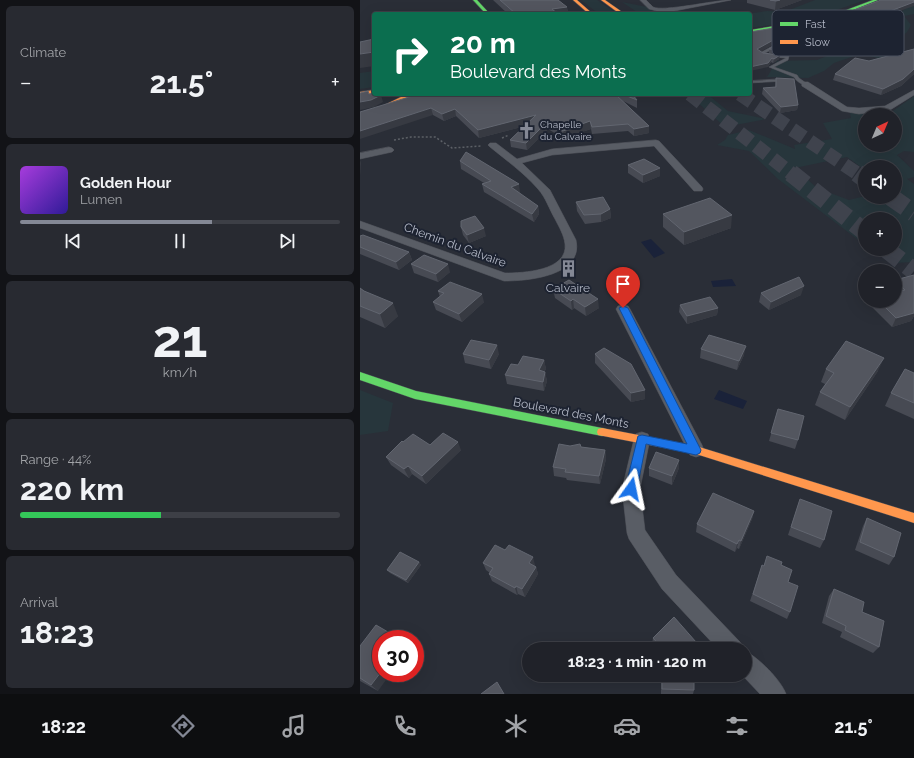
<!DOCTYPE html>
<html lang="en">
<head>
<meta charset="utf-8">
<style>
  :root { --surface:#202229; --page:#282a31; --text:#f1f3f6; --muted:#a2a4a8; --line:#3d3f46; --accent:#848895 }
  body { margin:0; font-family:Raleway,sans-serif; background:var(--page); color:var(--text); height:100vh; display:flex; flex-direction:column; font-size:15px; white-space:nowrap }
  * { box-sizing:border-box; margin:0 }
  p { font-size:13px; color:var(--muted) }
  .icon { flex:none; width:22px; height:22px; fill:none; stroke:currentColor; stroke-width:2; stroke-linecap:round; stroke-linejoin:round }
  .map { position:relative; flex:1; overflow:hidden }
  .sheet { display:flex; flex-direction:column; gap:6px; padding:6px; background:#121317; width:360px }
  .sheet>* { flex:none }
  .top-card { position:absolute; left:12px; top:12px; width:380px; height:84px; border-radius:4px; box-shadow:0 4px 16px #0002,0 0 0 1px var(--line); background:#0b6e4f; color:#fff; overflow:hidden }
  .needle { width:26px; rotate:44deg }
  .controls { position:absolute; left:498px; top:108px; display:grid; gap:8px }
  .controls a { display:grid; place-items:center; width:44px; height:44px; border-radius:50%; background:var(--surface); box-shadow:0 4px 16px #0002,0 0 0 1px var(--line); font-size:20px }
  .speed { position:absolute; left:12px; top:630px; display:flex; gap:8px; font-size:20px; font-weight:700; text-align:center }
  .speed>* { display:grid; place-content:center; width:52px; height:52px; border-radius:50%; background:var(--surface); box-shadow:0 4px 16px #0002,0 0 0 1px var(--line); line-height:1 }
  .speed .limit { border:6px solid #d22; background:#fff; color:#111 }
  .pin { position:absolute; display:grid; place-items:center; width:34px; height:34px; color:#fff; margin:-41px -17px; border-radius:50% 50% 50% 0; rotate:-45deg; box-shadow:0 0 4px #0007 }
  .pin .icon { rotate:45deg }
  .me { position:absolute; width:44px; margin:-22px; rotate:12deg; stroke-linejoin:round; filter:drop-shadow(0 0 3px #0008) }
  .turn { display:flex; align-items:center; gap:14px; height:84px; padding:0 12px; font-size:18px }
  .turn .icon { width:52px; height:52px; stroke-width:2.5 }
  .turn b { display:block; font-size:28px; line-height:34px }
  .big { font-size:30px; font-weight:700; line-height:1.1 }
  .sheet .widget { flex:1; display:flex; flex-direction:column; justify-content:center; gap:6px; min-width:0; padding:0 14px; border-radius:6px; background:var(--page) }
  .sheet .dial { align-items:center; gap:0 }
  .dial b { font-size:52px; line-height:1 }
  .song { display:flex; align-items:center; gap:12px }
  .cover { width:48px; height:48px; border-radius:6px; background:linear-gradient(135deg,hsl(280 70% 55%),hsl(250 70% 35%)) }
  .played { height:4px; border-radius:2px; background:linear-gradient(90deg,var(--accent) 60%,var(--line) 60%) }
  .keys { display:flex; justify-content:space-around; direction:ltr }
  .heat { display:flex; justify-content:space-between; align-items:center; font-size:22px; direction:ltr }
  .charge { height:6px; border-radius:3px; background:linear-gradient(90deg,#34c759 44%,var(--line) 0) }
  .trip { position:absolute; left:162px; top:642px; width:230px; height:40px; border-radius:20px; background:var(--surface); box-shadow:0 4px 16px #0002,0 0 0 1px var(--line); font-weight:700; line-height:40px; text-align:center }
  .tabs { display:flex; height:64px; justify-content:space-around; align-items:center; background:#0d0e10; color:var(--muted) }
  .tabs .icon { width:28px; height:28px }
  .tabs .selected { color:var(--accent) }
  .tabs b { font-size:18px; color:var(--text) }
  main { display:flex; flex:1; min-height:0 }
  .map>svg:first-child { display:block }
  .green { fill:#27363c; fill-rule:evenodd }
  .water { fill:#1a2239 }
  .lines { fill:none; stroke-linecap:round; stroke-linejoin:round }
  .highway-tunnel-far1 { stroke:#3f434d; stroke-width:14; stroke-dasharray:14 7; stroke-linecap:butt }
  .highway-tunnel { stroke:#3f434d; stroke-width:18; stroke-dasharray:18 9; stroke-linecap:butt }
  .lane-casing { stroke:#484b53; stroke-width:1 }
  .street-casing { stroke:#484b53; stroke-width:1 }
  .fast-casing { stroke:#484b53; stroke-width:1 }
  .slow-casing { stroke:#484b53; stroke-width:1 }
  .path { stroke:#5c6066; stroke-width:1.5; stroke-dasharray:2 2; stroke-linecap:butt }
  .lane { fill:#595d65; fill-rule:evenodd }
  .street { fill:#595d65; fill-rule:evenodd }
  .fast { fill:#63d668; fill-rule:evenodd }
  .slow { fill:#ff974d; fill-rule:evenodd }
  .wall { fill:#474a53 }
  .shaded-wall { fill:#373a42 }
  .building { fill:#53565f; stroke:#626670 }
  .route { fill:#1a73e8; stroke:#114b97 }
  .labels { text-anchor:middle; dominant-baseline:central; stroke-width:4; stroke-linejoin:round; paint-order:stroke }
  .far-poi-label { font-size:10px; fill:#b4b9c7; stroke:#1d2331; text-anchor:start }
  .street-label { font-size:12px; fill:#b4b9c7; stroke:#1d2331 }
  .poi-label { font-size:12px; fill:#b4b9c7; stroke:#1d2331 }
  .key { fill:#1d2331; stroke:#4a505e; stroke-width:1 }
  .key-label { font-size:11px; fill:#b4b9c7 }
</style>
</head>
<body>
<main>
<section class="sheet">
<div class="widget"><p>Climate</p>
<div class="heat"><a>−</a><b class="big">21.5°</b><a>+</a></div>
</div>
<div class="widget">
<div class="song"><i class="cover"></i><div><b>Golden Hour</b><p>Lumen</p></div></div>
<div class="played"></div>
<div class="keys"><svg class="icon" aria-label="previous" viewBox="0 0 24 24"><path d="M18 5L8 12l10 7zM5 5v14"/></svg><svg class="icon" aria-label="pause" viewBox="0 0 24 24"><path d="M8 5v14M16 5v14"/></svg><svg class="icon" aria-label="next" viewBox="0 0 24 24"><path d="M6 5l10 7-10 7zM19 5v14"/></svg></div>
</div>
<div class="widget dial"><b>21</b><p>km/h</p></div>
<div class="widget"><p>Range · 44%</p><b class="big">220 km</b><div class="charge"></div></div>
<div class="widget"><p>Arrival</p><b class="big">18:23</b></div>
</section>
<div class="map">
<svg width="554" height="694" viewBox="0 0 554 694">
  <rect width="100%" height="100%" fill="#2a2e37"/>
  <!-- green -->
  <g class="green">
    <polygon points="221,0 237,0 257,14 239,14"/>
    <polygon points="455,0 505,0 468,13 435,21 390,28 390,14 355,14 369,11 386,14 407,11 424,12"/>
    <polygon points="262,2 287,7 295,14 280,14"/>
    <polygon points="550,5 554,5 554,14 544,16 551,25 547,32 532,46 542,52 518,58 500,54 474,63 464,71 448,78 407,77 417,61 457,60 472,54 486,56 498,52 520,53 530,49 515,38 530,31 528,26 536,16"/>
    <polygon points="14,71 14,87 0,89 0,73"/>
    <polygon points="328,94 347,94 368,111 406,119 365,127"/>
    <path d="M 554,96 L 554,152 L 544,151 L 537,155 L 554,171 L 554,177 L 547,179 L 554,184 L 554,262 L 534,263 L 511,249 L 535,249 L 535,219 L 505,219 L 505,245 L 418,179 L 389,151 L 357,145 L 365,140 L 368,135 L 389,130 L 435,149 L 434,145 L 472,139 L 463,123 L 491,118 L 490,113 L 533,111 ZM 505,115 L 535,115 L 535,145 L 505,145 ZM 487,157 L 505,170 L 505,167 L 535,167 L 535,197 L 505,196 L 489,200 L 457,188 L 435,168 Z"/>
    <polygon points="0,390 33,403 28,431 0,435"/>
  </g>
  <!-- water -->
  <g class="water">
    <polygon points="291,239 305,253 294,258 281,242"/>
    <polygon points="372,279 376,286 353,287 351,281"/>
    <polygon points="359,390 387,401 383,409 354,399"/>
  </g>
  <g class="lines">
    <!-- highway-tunnel-far1 -->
    <g class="highway-tunnel-far1">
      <polyline points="330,94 432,174"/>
      <polyline points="380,94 498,174"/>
    </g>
    <!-- highway-tunnel -->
    <g class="highway-tunnel">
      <polyline points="431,173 505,232"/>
      <polyline points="497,173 505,179"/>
      <polyline points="531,197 554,213"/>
      <polyline points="526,249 554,271"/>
    </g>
    <defs>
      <g id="lane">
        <path d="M 418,26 L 420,26 L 432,33 L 433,37 L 421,45 L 403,54 L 429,56 L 428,60 L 414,67 L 437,75 L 439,78 L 446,83 L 446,85 C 442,85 436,81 434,77 L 409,67 L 426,58 L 403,56 L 398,54 L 429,37 L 429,34 L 418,28 Z"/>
        <polygon points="425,79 425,81 424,81 390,83 390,81"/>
      </g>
      <g id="street">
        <path d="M 280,0 L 286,0 C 288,2 291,5 293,7 C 304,12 354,0 371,0 L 304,13 L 289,9 Z"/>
        <polygon points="442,82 448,82 487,107 499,108 525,106 554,90 554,95 530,110 499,114 482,111 442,86"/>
        <path d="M 296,140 L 299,141 L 342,187 L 343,189 L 342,191 L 334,191 L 294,146 L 192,155 L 162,163 L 190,190 L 216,240 C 224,276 168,281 144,281 L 0,228 L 0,221 L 145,273 C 163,273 208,271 205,244 C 204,235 199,227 195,219 C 189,209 186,198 178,189 C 164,173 146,160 130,147 L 128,145 L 130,143 L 136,143 L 157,159 L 192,149 Z"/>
        <polygon points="29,147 32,148 34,150 32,152 0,159 0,153"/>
        <polygon points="263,305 268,306 270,309 342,445 344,450 342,455 336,457 330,455 256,309 258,306"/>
        <polygon points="282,432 288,434 290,439 280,489 285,530 316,575 380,642 384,649 358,649 302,589 269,539 267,533 262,489 274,439 276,434"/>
        <path d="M 385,651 C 398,657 421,680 426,694 L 400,694 L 382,675 L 385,675 Z"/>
      </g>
      <g id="fast">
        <polygon points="113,0 117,0 130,14 126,14"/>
        <polygon points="513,0 518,0 483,14 459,21 390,32 390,30 458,19 481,12"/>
        <polygon points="0,372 56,391 242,428 246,429 247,432 246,435 242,436 55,399 0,380"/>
      </g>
      <g id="slow">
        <polygon points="213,0 217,0 233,14 229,14"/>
        <polygon points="241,0 245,0 265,14 260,14"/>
        <polygon points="14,90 14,94 0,96 0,92"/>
        <polygon points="43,96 48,97 20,111 0,117 0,113 16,109"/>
        <polygon points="242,428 336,446 554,513 554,523 336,454 238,435 237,432 238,429"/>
      </g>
    </defs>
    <!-- lane casing -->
    <use href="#lane" class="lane-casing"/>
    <!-- street casing -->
    <use href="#street" class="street-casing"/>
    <!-- fast casing -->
    <use href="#fast" class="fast-casing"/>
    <!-- slow casing -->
    <use href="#slow" class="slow-casing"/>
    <!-- path -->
    <g class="path">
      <polyline points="142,138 149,135"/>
      <polyline points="34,140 51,137 75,137 92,148 121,146"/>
    </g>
    <!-- lane -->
    <use href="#lane" class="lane"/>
    <!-- street -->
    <use href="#street" class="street"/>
    <!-- fast -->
    <use href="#fast" class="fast"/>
    <!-- slow -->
    <use href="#slow" class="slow"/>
  </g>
  <!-- wall -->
  <g class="wall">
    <polygon points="133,0 198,0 207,7 208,14 148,14"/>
    <polygon points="387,0 442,0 415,10 387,3"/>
    <polygon points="518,19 522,20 521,24 468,37 462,34 442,53 438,53 435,55 420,52 420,54 409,53 409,49 434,35 433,33 428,29 429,25"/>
    <polygon points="390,32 428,32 428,36 400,51 403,53 420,55 419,59 413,63 411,62 408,67"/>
    <polygon points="554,49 554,74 541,86 521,95 473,80 475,74 509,61"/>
    <polygon points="416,78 438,105 437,110 420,113 402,94 403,88 415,87"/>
    <polygon points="59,94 272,94 277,100 277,108 263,101 289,126 289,133 274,136 268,131 232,134 231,129 203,138 188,129 167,150 151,147 150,140 165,126 119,138 96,116 84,121 73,115"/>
    <polygon points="100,161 160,192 159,193 178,206 179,214 174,222 124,192 122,184 124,183 101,169"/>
    <polygon points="268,165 300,176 283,183 268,173"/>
    <polygon points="216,202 250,209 251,218 241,222 225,224 217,211"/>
    <polygon points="303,214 371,228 324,245 303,227"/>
    <polygon points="101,227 126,236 109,243 103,235"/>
    <polygon points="0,236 49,252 52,260 39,270 0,254"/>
    <polygon points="51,264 90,272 78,282 54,273"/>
    <polygon points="554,275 554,316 551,321 532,327 512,307 514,301 535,301 535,280"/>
    <polygon points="0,288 38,316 25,328 0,317"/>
    <polygon points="193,289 239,308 226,316 214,308 212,310 195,298"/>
    <polygon points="78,291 124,302 102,322 76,310 73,302 80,297"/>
    <polygon points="401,293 441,295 409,310 399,302"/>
    <polygon points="320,305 358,308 357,315 327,324 319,312"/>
    <polygon points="341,349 384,355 377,370 340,358"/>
    <polygon points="103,354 139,354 131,369 105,363"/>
    <polygon points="235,354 285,390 285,399 271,402 235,363"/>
    <polygon points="184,360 186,369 184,372 185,372 187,381 184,391 147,384 145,375 158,365"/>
    <polygon points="466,369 518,371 485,420 455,405 460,392 465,384 461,382"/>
    <polygon points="554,373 554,419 525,406 531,393"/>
    <polygon points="418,409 438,440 435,449 409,441"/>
    <polygon points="43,442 70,445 101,450 66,484 52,474 49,478 31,465 26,457"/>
    <polygon points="221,447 245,450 246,459 240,484 207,480 206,478 194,476 193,467"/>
    <polygon points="289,468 319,468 312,485 289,476"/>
    <polygon points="440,499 464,540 460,548 428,535"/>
    <polygon points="394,511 392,519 379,549 377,548 375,552 336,532 337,524"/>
    <polygon points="507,518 534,557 529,565 495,550 503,526"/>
    <polygon points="59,562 61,565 48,583 30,573 27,570"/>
    <polygon points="123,563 175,565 175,566 176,567 178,574 165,597 158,594 157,595 132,581 129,574 130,573 126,570"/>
    <polygon points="402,565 403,566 421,565 428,582 430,612 427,619 390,601"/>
    <polygon points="474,589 502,612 519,647 513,653 480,637 482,632 462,623 469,596"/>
    <polygon points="293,638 336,649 297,649 292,644"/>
    <polygon points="0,646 18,691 0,681"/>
    <polygon points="301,675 334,675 334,690 333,694 301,694"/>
  </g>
  <!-- shaded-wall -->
  <g class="shaded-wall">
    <polygon points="420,0 442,0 415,10 416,1"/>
    <polygon points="554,2 554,6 511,21 512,18"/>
    <polygon points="207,7 208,14 192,14 192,9"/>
    <polygon points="522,20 521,24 468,37 469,33"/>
    <polygon points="463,30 462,34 442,53 442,49"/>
    <polygon points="428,32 428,36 397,54 397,49"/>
    <polygon points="438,49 438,53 435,55 436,51"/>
    <polygon points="14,52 14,66 0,68 0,54"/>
    <polygon points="420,55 419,59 413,63 414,59"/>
    <polygon points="412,58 411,62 408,67 390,71 390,67"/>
    <polygon points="554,69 554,74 541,86 521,95 523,89"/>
    <polygon points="21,95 23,102 14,107 0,110 0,102"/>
    <polygon points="438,105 437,110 420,113 421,107"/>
    <polygon points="71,108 73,115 0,139 0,131"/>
    <polygon points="95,109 96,116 84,121 82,114"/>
    <polygon points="176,115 177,123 119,138 118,130"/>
    <polygon points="230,121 231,129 203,138 203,131"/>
    <polygon points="187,122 188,129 167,150 166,143"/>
    <polygon points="289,126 289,133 274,136 274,129"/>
    <polygon points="0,160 1,163 0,176"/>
    <polygon points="300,168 300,176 283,183 283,175"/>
    <polygon points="159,184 160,192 152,195 151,187"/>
    <polygon points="178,206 179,214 174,222 172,214"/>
    <polygon points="250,209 251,218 241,222 241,214"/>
    <polygon points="372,215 371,228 324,245 324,232"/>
    <polygon points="124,228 126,236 109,243 107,235"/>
    <polygon points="49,252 52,260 39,270 36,262"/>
    <polygon points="88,264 90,272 78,282 76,274"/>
    <polygon points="444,286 441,295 409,310 411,302"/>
    <polygon points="122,294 124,302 102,322 99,314"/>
    <polygon points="213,299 214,308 212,310 211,301"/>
    <polygon points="238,299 239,308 226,316 225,307"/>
    <polygon points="33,303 38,316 25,328 20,314"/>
    <polygon points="358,308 357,315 327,324 327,316"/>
    <polygon points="554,313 554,316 551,321 532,327 536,318"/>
    <polygon points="137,345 139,354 131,369 129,360"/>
    <polygon points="386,346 384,355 377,370 379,361"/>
    <polygon points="524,358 518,371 485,420 490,407"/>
    <polygon points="184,360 186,369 181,379 179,370"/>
    <polygon points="185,372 187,381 184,391 183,382"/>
    <polygon points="285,390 285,399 271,402 271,393"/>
    <polygon points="98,442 101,450 66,484 62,476"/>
    <polygon points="245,450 246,459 240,484 239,476"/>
    <polygon points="319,460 319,468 312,485 312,476"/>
    <polygon points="48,466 52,474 49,478 44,469"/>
    <polygon points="394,511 392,519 379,549 381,541"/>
    <polygon points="379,540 377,548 375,552 377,544"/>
    <polygon points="173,557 175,565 172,571 169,563"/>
    <polygon points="59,562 61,565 48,583 46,580"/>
    <polygon points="176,567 178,574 165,597 162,589"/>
    <polygon points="156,586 158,594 157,595 155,588"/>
    <polygon points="21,672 21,673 31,673 18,691 11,685"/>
  </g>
  <!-- building -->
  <g class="building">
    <polygon points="140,0 198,0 207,7 192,9 198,14 156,14"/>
    <polygon points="410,0 420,0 416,1"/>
    <polygon points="521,0 554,0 554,2 512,18 522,20 469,33 463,30 442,49 438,49 436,51 421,48 420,50 409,49 435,34 434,29 429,25 442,24 486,13"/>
    <polygon points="420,27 428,32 397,49 403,53 420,55 414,59 412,58 408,63 390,67 390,32"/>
    <polygon points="14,39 14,52 0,54 0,42"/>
    <polygon points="554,49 554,69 543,79 523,89 475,74 495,58 509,61"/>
    <polygon points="416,78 434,79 438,105 421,107 403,88 416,87"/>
    <polygon points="8,91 9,94 14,93 14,94 20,94 21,95 11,100 0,102 0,93"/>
    <polygon points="59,94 255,94 289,126 274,129 268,124 232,127 230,121 203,131 187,122 166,143 150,140 176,115 118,130 95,109 82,114 71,108 0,131 0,112"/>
    <polygon points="262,94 272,94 277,100"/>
    <polygon points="106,152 159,184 151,187 178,206 172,214 122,184 131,181 100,161"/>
    <polygon points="284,159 300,168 283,175 268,165"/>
    <polygon points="243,197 250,209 241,214 224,215 216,202"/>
    <polygon points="350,198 372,215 324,232 303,214"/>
    <polygon points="115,216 124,228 107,235 101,227 101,221"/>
    <polygon points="3,235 49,252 36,262 0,247 0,236"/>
    <polygon points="64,255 88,264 76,274 51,264"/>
    <polygon points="554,275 554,313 536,318 519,301 535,301 535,292 545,290 535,281 535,280"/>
    <polygon points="439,277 444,286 411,302 401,293"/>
    <polygon points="209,280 238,299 225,307 213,299 211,301 193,289"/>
    <polygon points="90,282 122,294 99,314 73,302 84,293 78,291"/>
    <polygon points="0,288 4,291 33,303 20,314 0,306"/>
    <polygon points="350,297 358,308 327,316 320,305"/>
    <polygon points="349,335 386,346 379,361 341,349"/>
    <polygon points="111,340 137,345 129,360 103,354"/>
    <polygon points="486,341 524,358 490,407 460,392 474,373 466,369"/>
    <polygon points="244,348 271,364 285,390 271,393 235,354"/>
    <polygon points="163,356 184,360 179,370 185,372 183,382 145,375 151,364 158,365"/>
    <polygon points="545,369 554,373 554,403 531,393"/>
    <polygon points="418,409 444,416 438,440 411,433"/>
    <polygon points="83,433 98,442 62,476 48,466 44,469 26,457 42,441 43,442 53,434 70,445"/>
    <polygon points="199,444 210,446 220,444 221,447 245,450 239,476 205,472 206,469 193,467"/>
    <polygon points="296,452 319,460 312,476 289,468"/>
    <polygon points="353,493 394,511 381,541 379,540 377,544 337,524"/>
    <polygon points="440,499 472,511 464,540 431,527"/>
    <polygon points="507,518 541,533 534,557 500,542"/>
    <polygon points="135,545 145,550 149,545 173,557 169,563 176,567 162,589 156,586 155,588 129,574 133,568 123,563"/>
    <polygon points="40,552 59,562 46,580 27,570"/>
    <polygon points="407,556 422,562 421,565 432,570 428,582 438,586 430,612 393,594 402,565 404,566"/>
    <polygon points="474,589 504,602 502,612 524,621 519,647 485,630 486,626 466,616"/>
    <polygon points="314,617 336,642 336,649 302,649 302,648 293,638"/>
    <polygon points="16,625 40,639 21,639 21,672 11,685 0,678 0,646"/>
    <polygon points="302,675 334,675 334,690 302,689"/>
    <polygon points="137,682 144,694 121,694"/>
  </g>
  <!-- route -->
  <polygon class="route" points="263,306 268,308 341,450 340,453 336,455 286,444 277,489 275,492 271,494 267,492 265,489 278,436 282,435 327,444 259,308"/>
  <!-- icons -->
  <defs>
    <symbol id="church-bare" viewBox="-9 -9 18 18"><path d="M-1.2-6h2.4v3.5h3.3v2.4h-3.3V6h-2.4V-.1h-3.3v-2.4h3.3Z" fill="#848895" stroke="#1d2331" stroke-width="2.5" paint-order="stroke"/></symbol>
    <symbol id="building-bare" viewBox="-9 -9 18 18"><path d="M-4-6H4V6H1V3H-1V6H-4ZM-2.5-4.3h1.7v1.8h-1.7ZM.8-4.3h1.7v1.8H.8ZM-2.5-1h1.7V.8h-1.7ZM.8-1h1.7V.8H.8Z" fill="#848895" stroke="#1d2331" stroke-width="2.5" paint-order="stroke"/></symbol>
  </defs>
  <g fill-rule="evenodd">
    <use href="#church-bare" x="154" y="118" width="25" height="25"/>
    <use href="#building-bare" x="196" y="256" width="25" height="25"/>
  </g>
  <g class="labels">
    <!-- far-poi labels -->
    <g class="far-poi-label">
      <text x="180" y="124">Chapelle<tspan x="180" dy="12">du Calvaire</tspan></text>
    </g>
    <!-- street labels -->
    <g class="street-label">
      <text transform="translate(95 245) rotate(20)">Chemin du Calvaire</text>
      <text transform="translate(211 413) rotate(11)">Boulevard des Monts</text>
    </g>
    <!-- poi labels -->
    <g class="poi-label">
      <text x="208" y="288">Calvaire</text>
    </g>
  </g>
  <!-- legend -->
  <rect x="412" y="10" width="132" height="46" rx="6" class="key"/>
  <rect x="420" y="22" width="18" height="4" fill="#63d668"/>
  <rect x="420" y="40" width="18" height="4" fill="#ff974d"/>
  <g class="key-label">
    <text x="445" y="28">Fast</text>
    <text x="445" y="46">Slow</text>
  </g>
</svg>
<div class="controls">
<a><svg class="needle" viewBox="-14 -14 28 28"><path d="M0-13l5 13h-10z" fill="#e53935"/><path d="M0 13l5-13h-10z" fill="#a2a4a8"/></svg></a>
<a><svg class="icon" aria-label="sound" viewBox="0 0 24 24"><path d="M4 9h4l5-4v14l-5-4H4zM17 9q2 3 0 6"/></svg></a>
<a>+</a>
<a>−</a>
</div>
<div class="speed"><div class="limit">30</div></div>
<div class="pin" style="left:263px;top:308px;background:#d93025"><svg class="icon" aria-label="arrive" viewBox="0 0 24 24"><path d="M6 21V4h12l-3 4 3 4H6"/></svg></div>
<svg class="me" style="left:271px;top:489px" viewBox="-20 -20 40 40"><path d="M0-17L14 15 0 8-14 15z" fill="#1a73e8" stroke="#fff" stroke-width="4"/></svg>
<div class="trip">18:23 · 1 min · 120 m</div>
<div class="top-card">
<div class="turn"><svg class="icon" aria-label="right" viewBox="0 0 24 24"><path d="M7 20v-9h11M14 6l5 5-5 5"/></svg><div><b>20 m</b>Boulevard des Monts</div></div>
</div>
</div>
</main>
<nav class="tabs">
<b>18:22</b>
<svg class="icon selected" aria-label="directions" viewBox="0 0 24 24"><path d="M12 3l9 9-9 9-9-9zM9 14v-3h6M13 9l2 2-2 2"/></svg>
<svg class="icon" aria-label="music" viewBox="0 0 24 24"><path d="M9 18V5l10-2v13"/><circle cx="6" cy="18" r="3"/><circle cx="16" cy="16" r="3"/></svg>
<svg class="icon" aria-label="phone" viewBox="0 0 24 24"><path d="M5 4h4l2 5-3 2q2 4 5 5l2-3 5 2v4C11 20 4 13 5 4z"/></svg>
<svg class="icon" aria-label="climate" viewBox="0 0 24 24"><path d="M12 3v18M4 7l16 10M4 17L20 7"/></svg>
<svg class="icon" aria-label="car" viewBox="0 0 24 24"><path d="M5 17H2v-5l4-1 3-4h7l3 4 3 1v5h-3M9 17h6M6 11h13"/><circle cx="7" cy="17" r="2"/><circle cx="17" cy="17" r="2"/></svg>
<svg class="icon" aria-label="filters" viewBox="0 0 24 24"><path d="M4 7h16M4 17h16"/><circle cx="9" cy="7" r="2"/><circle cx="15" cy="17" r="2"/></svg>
<b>21.5°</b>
</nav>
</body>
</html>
